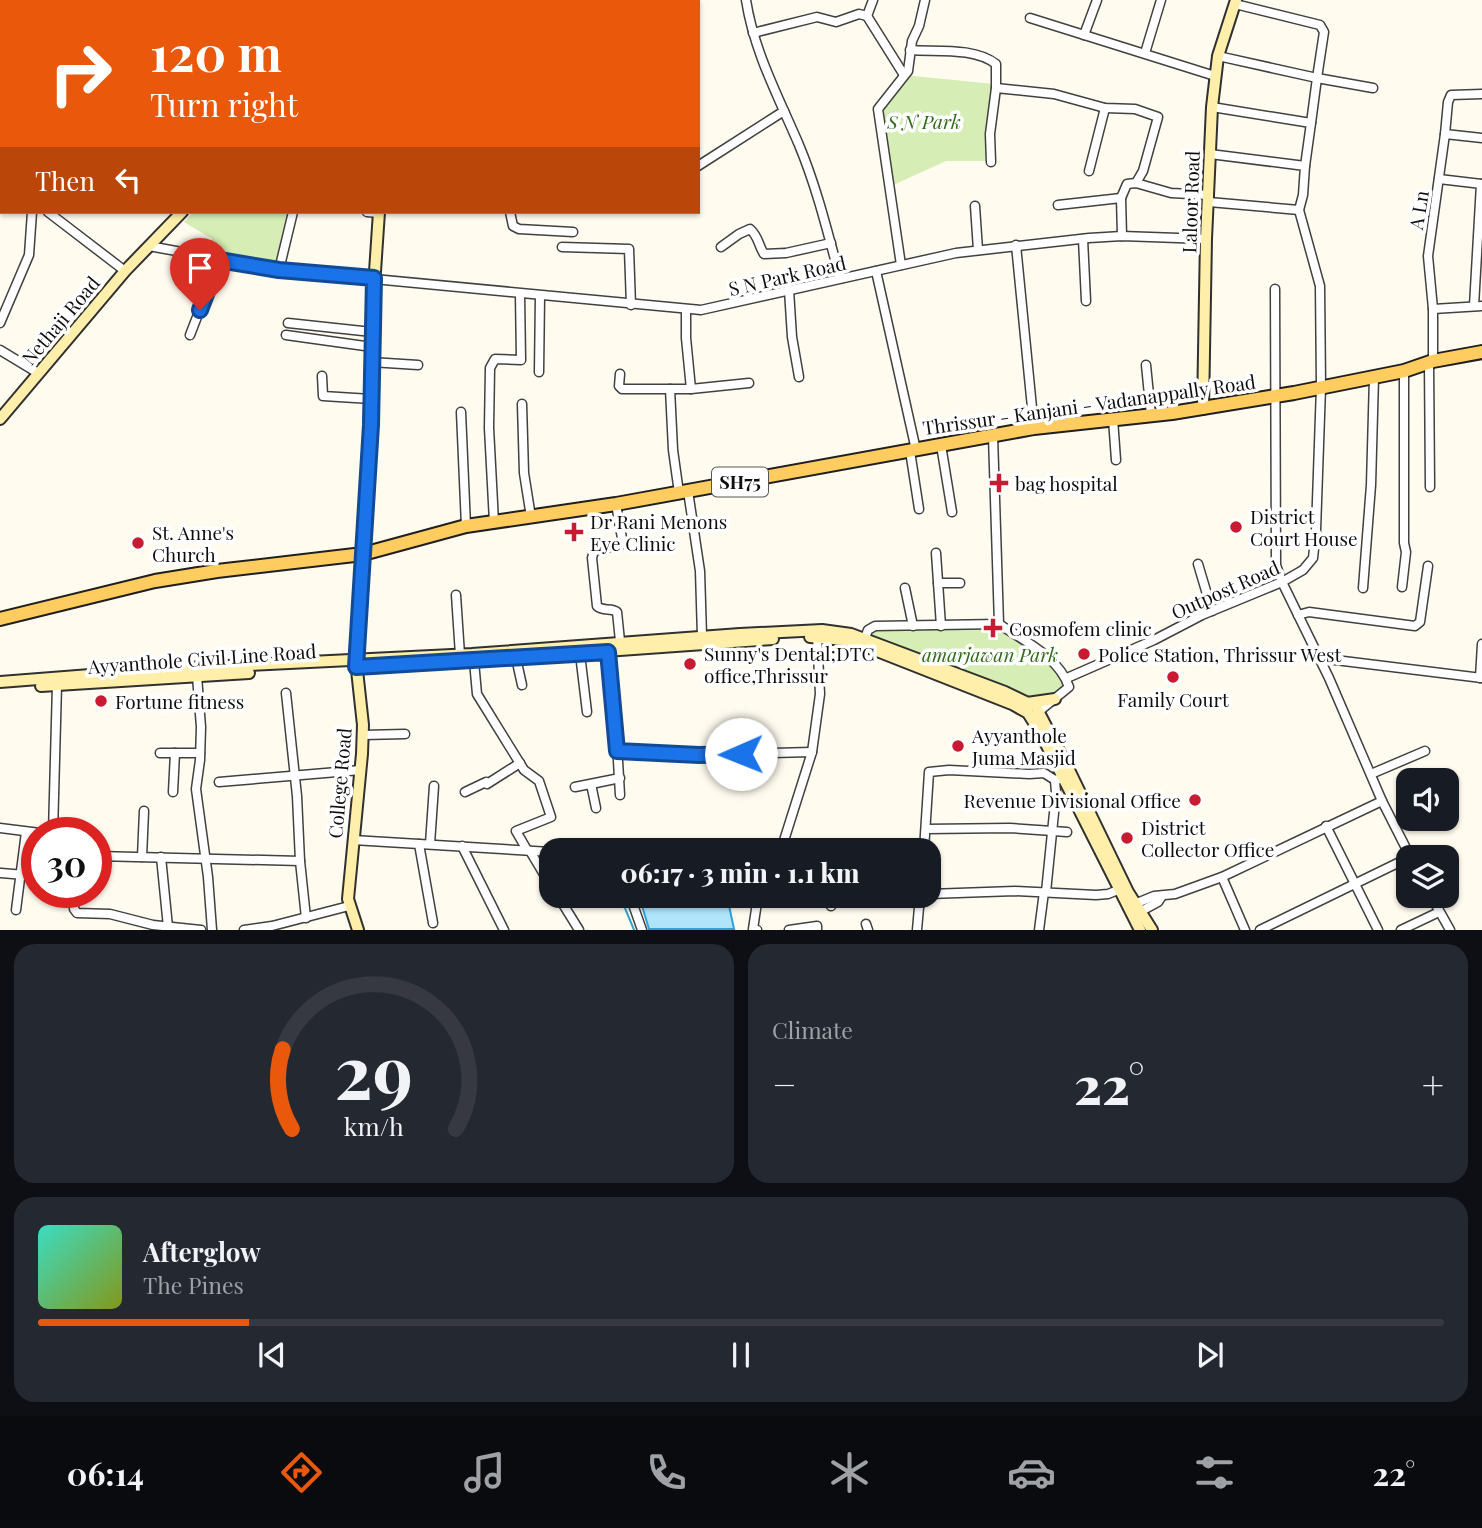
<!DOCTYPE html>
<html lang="en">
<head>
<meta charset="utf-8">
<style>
  :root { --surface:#171b24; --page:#242831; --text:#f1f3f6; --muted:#9ea1a6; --line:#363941; --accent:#ea580c }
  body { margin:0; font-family:"Playfair Display",serif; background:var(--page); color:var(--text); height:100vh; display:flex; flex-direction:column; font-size:26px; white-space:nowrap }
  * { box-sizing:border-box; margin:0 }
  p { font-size:23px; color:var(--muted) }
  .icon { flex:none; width:38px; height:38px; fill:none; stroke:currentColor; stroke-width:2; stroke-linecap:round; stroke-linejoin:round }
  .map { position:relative; height:930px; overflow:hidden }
  .panel { display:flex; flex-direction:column; gap:14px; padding:14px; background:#0d0f14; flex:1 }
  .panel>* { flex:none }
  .hud { position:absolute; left:0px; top:0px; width:700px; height:214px; box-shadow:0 2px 5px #0004; background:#ea580c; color:#fff; overflow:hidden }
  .controls { position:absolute; left:1396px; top:768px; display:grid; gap:14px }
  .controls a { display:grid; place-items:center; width:63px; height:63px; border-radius:14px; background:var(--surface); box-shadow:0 2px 5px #0004; font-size:35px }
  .speed { position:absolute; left:21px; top:817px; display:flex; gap:14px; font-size:35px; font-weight:700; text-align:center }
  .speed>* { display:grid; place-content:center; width:91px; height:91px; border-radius:50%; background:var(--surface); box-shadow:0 2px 5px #0004; line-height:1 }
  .speed .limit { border:10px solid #d22; background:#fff; color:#111 }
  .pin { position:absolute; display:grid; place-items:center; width:60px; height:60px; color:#fff; margin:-72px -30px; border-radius:50% 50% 50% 0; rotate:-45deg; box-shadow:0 0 7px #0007 }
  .pin .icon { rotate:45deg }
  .me { position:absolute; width:77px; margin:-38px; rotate:269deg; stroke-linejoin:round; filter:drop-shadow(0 0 5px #0008) }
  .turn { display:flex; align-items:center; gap:24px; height:147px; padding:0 35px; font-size:32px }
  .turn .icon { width:91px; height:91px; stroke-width:2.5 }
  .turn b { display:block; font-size:49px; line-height:60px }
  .then { display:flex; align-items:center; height:66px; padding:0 35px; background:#0003; gap:14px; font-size:26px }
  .big { font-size:52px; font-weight:800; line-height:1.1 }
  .panel .card { flex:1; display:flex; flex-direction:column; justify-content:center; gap:10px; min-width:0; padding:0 24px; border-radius:21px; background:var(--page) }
  .panel .dial { align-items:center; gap:0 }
  .dial svg { height:182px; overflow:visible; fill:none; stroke:var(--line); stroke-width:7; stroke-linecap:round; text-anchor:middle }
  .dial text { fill:var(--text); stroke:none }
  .song { display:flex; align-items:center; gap:21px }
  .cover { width:84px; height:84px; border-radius:10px; background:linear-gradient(135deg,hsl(170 70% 55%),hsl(70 70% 35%)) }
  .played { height:7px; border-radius:4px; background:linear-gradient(90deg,var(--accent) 15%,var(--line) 15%) }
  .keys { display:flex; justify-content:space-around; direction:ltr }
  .heat { display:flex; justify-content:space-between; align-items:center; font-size:38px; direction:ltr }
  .panel .tiles { flex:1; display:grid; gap:14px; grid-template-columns:1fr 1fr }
  .card:last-child { grid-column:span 2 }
  .trip { position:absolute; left:539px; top:838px; width:402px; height:70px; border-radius:21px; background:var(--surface); box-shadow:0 2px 5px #0004; font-weight:800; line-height:70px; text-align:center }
  .dock { display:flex; height:112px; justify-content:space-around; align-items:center; background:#090b0e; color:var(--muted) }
  .dock .icon { width:49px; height:49px }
  .dock .selected { color:var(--accent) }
  .dock b { font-size:32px; color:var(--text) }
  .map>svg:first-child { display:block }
  .green { fill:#d6edb5 }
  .water { fill:#afe4fb; stroke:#31a1d7; stroke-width:2 }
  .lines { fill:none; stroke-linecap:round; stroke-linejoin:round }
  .stream { stroke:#31a1d7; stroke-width:2 }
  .street-casing { stroke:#414141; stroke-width:11 }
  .secondary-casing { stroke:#303030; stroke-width:14 }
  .primary-casing { stroke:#1f1f1f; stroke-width:16 }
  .street { stroke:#fff; stroke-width:8 }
  .secondary { stroke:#ffefaa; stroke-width:10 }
  .primary { stroke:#ffcc5f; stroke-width:12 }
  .route-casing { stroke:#114b97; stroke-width:18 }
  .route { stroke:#1a73e8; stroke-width:12 }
  .poi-dot { fill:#c81b31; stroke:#fff; stroke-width:2.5 }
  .labels { text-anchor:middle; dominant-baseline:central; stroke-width:7; stroke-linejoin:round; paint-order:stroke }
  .shield { fill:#fff; stroke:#565656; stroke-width:2 }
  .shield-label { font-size:18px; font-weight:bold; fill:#0e0e0e }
  .park-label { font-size:19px; font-style:italic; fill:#306b19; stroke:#fff }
  .street-label { font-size:19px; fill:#0e0e0e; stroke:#fff }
  .poi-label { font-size:19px; fill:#0e0e0e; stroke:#fff; text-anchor:start }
</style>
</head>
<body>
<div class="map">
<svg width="1482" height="930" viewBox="0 0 1482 930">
  <rect width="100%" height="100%" fill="#fffbef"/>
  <!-- green -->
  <g class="green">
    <polygon points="904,75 994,84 986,161 946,161 889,187 878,109"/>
    <polygon points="193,212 289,212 275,266 204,254 212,239 184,222"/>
    <polygon points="999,624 1047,657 1069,686 1055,698 1029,701 865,638 871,628"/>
  </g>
  <!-- water -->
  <polygon class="water" points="639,896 727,896 734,929 649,929"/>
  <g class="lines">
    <!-- stream -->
    <polyline class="stream" points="620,896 634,930"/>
    <defs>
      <g id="street">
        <polyline points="496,0 496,2"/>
        <path d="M 746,0 C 754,52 779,98 799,145 C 817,188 828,234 840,278"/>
        <polyline points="10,1 13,2"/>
        <polyline points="132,2 132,0"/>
        <polyline points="580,2 580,0"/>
        <polyline points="651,2 652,0"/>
        <polyline points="867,16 904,75"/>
        <polyline points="867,16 873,0"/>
        <polyline points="1030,18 1215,76"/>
        <polyline points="753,33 817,17 836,22 859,14 867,16"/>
        <polyline points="1084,35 1097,0"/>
        <path d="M 910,50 C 937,52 974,47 996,64 L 996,88"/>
        <polyline points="1145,53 1161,0"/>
        <polyline points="1218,56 1317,78 1324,32 1320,25 1235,4"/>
        <polyline points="0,98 2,77"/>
        <polyline points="1212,107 1311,123 1305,166"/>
        <polyline points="1311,123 1317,78 1373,88"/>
        <polyline points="1445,134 1482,138"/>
        <polyline points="991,162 990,134 996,88 1054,94 1105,108 1135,109 1158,117 1143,171 1136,183"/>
        <polyline points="698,166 784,111"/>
        <polyline points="1089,171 1105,108"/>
        <polyline points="1439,179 1482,184"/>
        <polyline points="0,196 2,196"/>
        <polyline points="1209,202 1299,210 1303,195 1305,166 1210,154"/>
        <polyline points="1058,205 1121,198"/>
        <polyline points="975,206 978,250"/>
        <polyline points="48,212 125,271"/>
        <polyline points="367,212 379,213"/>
        <polyline points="510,212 513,226 519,229 573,232"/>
        <polyline points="1122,236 1121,198 1127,184 1136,183 1171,193 1209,195"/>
        <polyline points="1083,239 1086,301"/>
        <polyline points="1016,245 1034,428"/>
        <polyline points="149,246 279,270 701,310 956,253 1089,238 1122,236 1206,239"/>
        <polyline points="562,247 629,249 631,305"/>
        <path d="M 721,247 L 739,234 L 750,229 C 759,237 758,245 764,254 L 786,253 L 831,243"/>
        <polyline points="901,265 878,109 908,71 912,41 919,26 925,0"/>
        <polyline points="279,270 293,212"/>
        <polyline points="876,271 916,450"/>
        <polyline points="1275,289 1276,565 1282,582 1329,678 1382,801"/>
        <polyline points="789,290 792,337 799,377"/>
        <polyline points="1474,306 1481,184"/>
        <polyline points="1433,309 1482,306"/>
        <polyline points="686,310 686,338 691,389"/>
        <polyline points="0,323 29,255 32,212"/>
        <polyline points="288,323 372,332"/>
        <polyline points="190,335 219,260"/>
        <polyline points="286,335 372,347"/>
        <polyline points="0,350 38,373"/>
        <polyline points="1433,361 1433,309 1428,256 1445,134 1448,102 1451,95 1482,94"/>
        <polyline points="371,362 418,365"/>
        <polyline points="1429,362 1430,487"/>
        <polyline points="1146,365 1151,415"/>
        <polyline points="539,372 540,296"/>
        <polyline points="620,374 619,386 622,389 691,389 749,383"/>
        <polyline points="322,376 323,396 371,399"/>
        <polyline points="670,389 673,450 679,493"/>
        <polyline points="522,404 524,473 531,517"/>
        <polyline points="461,412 466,526"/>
        <polyline points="1113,419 1116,460"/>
        <path d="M 993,436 L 999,624 C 1024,641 1059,657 1069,687 L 1037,713"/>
        <polyline points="941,445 952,512"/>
        <polyline points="910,451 919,509"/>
        <polyline points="688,491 700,571 702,636"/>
        <path d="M 616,504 L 623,544 L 594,551 L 592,558 L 597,606 C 603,612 611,607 617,612 L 620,641"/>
        <polyline points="494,522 489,428 490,368 495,359 521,360 520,294"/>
        <polyline points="936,553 941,626"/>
        <polyline points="1198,564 1212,611"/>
        <polyline points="938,583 960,583"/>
        <polyline points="1402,587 1406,552 1404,543 1404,371"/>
        <polyline points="905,588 913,626"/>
        <polyline points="1363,588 1371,485 1374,377"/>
        <polyline points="456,595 460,655"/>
        <polyline points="1298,615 1309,612 1415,626 1420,622 1428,566"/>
        <polyline points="865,638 868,630 875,626 999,624"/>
        <polyline points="607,645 614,692 620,795"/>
        <polyline points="580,654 587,712"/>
        <polyline points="516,658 522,685"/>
        <polyline points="1319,658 1482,678"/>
        <polyline points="474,661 477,694 524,770 539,781 551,817 516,831 527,850"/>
        <polyline points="197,676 201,727 200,760 196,789 208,877 212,930"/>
        <polyline points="1067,678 1154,640 1202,615 1282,582 1303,570 1313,558 1316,530 1321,387 1320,286 1299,210"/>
        <polyline points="1480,678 1482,644"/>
        <polyline points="363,735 405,734"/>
        <polyline points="617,752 699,755 812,752"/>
        <polyline points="160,753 200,753"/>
        <polyline points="1371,774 1425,751"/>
        <polyline points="219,782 361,770"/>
        <polyline points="575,787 620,778 591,784 596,808"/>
        <polyline points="173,792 175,753"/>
        <polyline points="465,792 486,782 487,784 520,763"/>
        <polyline points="1326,826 1378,930"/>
        <polyline points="0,828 40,833"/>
        <polyline points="926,829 1010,828 1067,832"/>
        <polyline points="53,833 57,685"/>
        <polyline points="353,840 551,852"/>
        <polyline points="419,844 433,923"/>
        <polyline points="430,844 434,786"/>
        <polyline points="462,846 504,930"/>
        <polyline points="781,850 812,752 820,694 817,635"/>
        <polyline points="924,850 929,772 949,770 1029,774 1044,773 1055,780 1063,778"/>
        <polyline points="530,851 551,886"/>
        <polyline points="96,856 300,861 297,796 286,693"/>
        <polyline points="142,857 144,811"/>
        <polyline points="161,857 168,927"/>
        <polyline points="300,861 306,918"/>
        <polyline points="1,873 37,876"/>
        <polyline points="1222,877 1245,930"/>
        <polyline points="75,892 74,909 77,913 110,914 153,925 201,930"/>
        <polyline points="1046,892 1056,793 1055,780"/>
        <polyline points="929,894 1015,891 1096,895 1108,894 1118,890"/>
        <polyline points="558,896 579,930"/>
        <polyline points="630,896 642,930"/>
        <polyline points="1431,896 1450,930"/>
        <polyline points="1132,905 1154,896 1175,894 1222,877 1382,801 1411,858"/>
        <polyline points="831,906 832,896"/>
        <polyline points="16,910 26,832"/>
        <polyline points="1136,914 1158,902 1162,896"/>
        <polyline points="866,924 868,930"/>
        <polyline points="244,930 272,926 349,906"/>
        <polyline points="757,930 753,929 758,896"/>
        <polyline points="789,930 817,926 817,930"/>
        <polyline points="917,930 920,896"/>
        <polyline points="1039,930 1044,892"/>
        <polyline points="1260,930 1410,857"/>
        <polyline points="1401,930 1439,912"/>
      </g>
      <g id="secondary">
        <polyline points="365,2 367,0"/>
        <polyline points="408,2 409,0"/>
        <polyline points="1203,409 1206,239 1212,107 1218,56 1236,0"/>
        <polyline points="0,419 125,271 182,212"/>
        <polyline points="810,637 845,640 862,645 1012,704 1028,713 1040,732 1140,930"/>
        <polyline points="422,664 773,639"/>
        <polyline points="0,682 167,669 472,654 740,634 822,630 851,634 1005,692 1036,707 1069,770 1128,892 1152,930"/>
        <polyline points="41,686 249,673"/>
        <polyline points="1027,703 1055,699"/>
        <polyline points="358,930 348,899 362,754 363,725 356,661 368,489 372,316 379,212"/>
      </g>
      <polyline id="primary" points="0,619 155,581 217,571 363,554 466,526 616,504 1034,428 1172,413 1294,393 1404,371 1433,361 1482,352"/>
    </defs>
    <!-- street casing -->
    <use href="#street" class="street-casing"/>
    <!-- secondary casing -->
    <use href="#secondary" class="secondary-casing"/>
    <!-- primary casing -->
    <use href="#primary" class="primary-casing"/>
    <!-- street -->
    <use href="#street" class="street"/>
    <!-- secondary -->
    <use href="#secondary" class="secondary"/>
    <!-- primary -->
    <use href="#primary" class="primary"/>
  </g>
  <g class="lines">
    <defs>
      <polyline id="route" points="200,310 219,260 279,270 374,278 371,425 356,667 608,652 617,751 699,755 741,754"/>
    </defs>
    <!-- route casing -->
    <use href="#route" class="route-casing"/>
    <!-- route -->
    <use href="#route" class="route"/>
  </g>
  <!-- markers -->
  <g class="poi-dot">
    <path d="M995.5 472.5h7v7h7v7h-7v7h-7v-7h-7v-7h7z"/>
    <circle cx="1236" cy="527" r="7"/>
    <path d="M570.5 521.5h7v7h7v7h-7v7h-7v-7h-7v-7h7z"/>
    <circle cx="138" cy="543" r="7"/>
    <path d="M989.5 617.5h7v7h7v7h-7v7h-7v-7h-7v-7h7z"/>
    <circle cx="1084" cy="654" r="7"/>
    <circle cx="690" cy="664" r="7"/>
    <circle cx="1173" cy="677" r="7"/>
    <circle cx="101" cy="701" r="7"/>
    <circle cx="958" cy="746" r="7"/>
    <circle cx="1195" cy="800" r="7"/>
    <circle cx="1127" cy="838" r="7"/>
  </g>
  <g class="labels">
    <!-- shield labels -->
    <rect class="shield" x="712" y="467.5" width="56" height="29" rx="5"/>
    <g class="shield-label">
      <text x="740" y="482">SH75</text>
    </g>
    <!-- park labels -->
    <g class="park-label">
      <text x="924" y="121">S N Park</text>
      <text x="990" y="654">amarjawan Park</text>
    </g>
    <!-- street labels -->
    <g class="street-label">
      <text transform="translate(1190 202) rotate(-88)">Laloor Road</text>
      <text transform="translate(1418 210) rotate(-81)">A Ln</text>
      <text transform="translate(787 275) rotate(-13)">S N Park Road</text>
      <text transform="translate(60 320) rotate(-50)">Nethaji Road</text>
      <text transform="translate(1089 404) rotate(-8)">Thrissur - Kanjani - Vadanappally Road</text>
      <text transform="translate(1225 589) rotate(-24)">Outpost Road</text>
      <text transform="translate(202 658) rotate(-4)">Ayyanthole Civil Line Road</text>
      <text transform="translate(339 783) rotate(-85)">College Road</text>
    </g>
    <!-- poi labels -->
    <g class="poi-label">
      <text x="1015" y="483">bag hospital</text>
      <text x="1250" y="516">District<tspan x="1250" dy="22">Court House</tspan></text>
      <text x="590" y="521">Dr Rani Menons<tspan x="590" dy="22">Eye Clinic</tspan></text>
      <text x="152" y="532">St. Anne's<tspan x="152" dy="22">Church</tspan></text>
      <text x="1009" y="628">Cosmofem clinic</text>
      <text x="704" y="653">Sunny's Dental;DTC<tspan x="704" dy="22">office,Thrissur</tspan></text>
      <text x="1098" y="654">Police Station, Thrissur West</text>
      <text x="1173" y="699" text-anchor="middle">Family Court</text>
      <text x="115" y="701">Fortune fitness</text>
      <text x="972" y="735">Ayyanthole<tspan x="972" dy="22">Juma Masjid</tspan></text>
      <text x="1181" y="800" text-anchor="end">Revenue Divisional Office</text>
      <text x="1141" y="827">District<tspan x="1141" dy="22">Collector Office</tspan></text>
    </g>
  </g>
</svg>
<div class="controls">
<a><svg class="icon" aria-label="sound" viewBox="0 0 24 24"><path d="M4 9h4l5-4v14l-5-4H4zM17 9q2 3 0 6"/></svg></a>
<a><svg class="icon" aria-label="layers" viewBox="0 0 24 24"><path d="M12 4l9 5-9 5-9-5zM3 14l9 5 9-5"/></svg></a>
</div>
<div class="speed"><div class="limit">30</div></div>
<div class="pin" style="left:200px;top:310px;background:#d93025"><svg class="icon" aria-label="arrive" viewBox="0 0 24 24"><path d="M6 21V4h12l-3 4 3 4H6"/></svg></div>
<svg class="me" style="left:741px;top:754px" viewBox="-20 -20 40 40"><circle r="19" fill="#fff"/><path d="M0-13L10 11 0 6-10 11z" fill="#1a73e8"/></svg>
<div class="trip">06:17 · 3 min · 1.1 km</div>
<div class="hud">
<div class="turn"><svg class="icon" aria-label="right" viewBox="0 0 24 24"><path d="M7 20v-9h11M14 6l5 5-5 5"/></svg><div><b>120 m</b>Turn right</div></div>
<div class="then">Then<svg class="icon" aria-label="left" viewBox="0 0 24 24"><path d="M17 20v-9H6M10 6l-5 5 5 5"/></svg></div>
</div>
</div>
<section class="panel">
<div class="tiles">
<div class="card dial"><svg viewBox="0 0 100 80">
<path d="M14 69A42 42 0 1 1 86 69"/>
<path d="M14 69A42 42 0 0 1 10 34" stroke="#ea580c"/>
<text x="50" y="56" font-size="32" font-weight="700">29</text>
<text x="50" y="72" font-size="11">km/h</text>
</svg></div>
<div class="card"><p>Climate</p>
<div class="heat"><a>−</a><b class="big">22°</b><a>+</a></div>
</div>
<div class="card">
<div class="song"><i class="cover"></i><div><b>Afterglow</b><p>The Pines</p></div></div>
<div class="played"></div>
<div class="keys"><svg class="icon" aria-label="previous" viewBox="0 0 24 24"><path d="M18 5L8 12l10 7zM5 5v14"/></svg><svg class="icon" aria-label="pause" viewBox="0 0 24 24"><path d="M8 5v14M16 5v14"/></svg><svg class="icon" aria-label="next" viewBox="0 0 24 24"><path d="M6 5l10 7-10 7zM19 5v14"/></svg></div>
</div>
</div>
</section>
<nav class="dock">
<b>06:14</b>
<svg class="icon selected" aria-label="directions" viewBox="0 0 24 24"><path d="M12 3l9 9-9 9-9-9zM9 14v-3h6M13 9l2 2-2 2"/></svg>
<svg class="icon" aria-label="music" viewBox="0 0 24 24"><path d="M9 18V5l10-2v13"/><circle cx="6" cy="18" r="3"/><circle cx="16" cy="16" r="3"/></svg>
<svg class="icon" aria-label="phone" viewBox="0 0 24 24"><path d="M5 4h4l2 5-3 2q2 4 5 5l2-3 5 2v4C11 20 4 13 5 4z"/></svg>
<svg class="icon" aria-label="climate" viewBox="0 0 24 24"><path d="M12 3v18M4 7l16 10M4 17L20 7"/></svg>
<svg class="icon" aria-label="car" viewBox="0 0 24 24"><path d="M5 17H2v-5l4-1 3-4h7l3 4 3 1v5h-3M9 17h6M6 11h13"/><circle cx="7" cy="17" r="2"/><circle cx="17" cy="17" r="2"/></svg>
<svg class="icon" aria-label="filters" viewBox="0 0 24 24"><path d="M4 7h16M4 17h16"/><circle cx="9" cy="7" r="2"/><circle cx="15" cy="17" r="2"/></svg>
<b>22°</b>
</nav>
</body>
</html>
